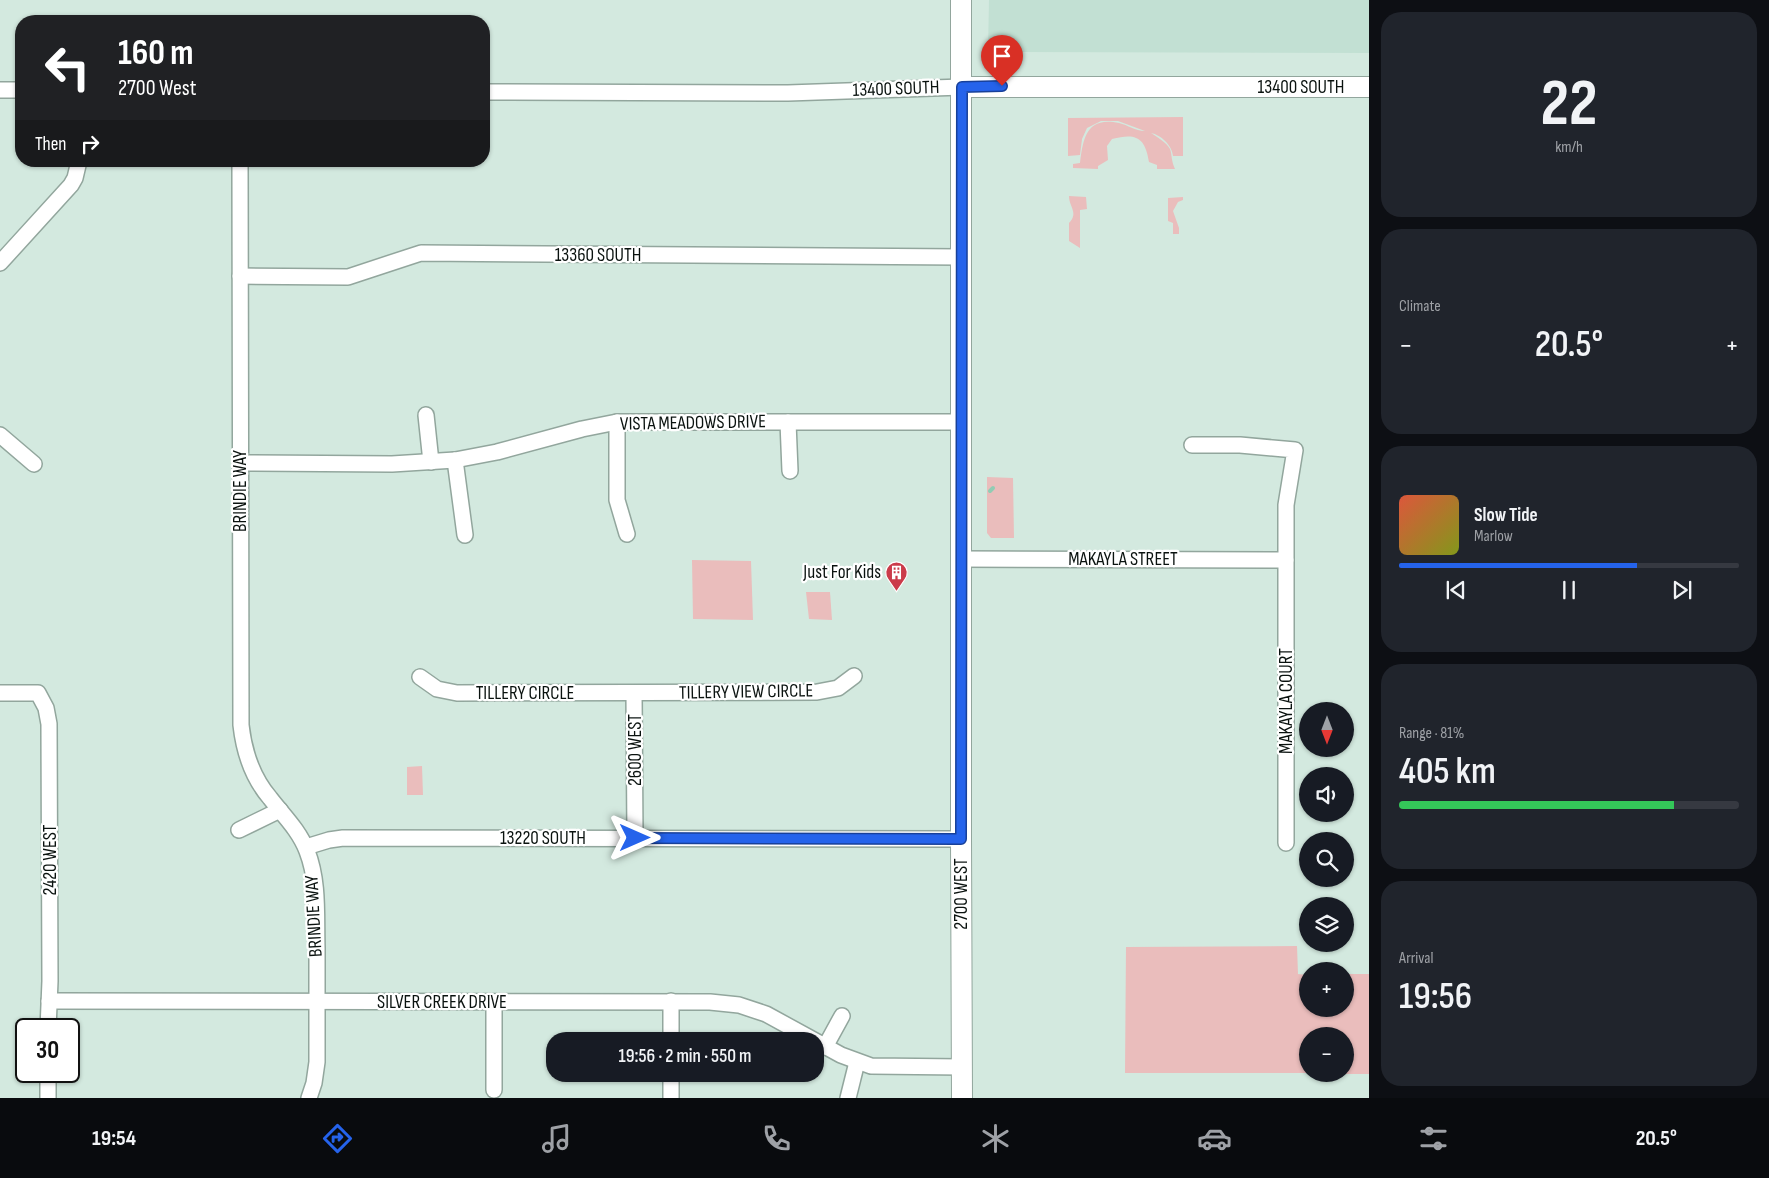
<!DOCTYPE html>
<html lang="en">
<head>
<meta charset="utf-8">
<style>
  :root { --surface:#171b24; --page:#20242c; --text:#f1f3f6; --muted:#9ea1a6; --line:#363941; --accent:#2563eb }
  body { margin:0; font-family:"Sofia Sans Condensed",sans-serif; background:var(--page); color:var(--text); height:100vh; display:flex; flex-direction:column; font-size:19px; white-space:nowrap }
  * { box-sizing:border-box; margin:0 }
  p { font-size:16px; color:var(--muted) }
  .icon { flex:none; width:28px; height:28px; fill:none; stroke:currentColor; stroke-width:2; stroke-linecap:round; stroke-linejoin:round }
  .map { position:relative; flex:1; overflow:hidden }
  .details { display:flex; flex-direction:column; gap:12px; padding:12px; background:#0d0f14; width:400px }
  .details>* { flex:none }
  .banner { position:absolute; left:15px; top:15px; width:475px; height:152px; border-radius:20px; box-shadow:0 1px 4px #0004; background:#202124; color:#fff; overflow:hidden }
  .needle { width:32px; rotate:180deg }
  .fabs { position:absolute; left:1299px; top:702px; display:grid; gap:10px }
  .fabs a { display:grid; place-items:center; width:55px; height:55px; border-radius:50%; background:var(--surface); box-shadow:0 1px 4px #0004; font-size:25px }
  .speed { position:absolute; left:15px; top:1018px; display:flex; gap:10px; font-size:25px; font-weight:700; text-align:center }
  .speed>* { display:grid; place-content:center; width:65px; height:65px; border-radius:50%; background:var(--surface); box-shadow:0 1px 4px #0004; line-height:1 }
  .speed .limit { border:2px solid #111; border-radius:8px; background:#fff; color:#111 }
  .pin { position:absolute; display:grid; place-items:center; width:42px; height:42px; color:#fff; margin:-51px -21px; border-radius:50% 50% 50% 0; rotate:-45deg; box-shadow:0 0 5px #0007 }
  .pin .icon { rotate:45deg }
  .me { position:absolute; width:55px; margin:-28px; rotate:90deg; stroke-linejoin:round; filter:drop-shadow(0 0 4px #0008) }
  .turn { display:flex; align-items:center; gap:18px; height:105px; padding:0 20px; font-size:22px }
  .turn .icon { width:65px; height:65px; stroke-width:2.5 }
  .turn b { display:block; font-size:35px; line-height:42px }
  .then { display:flex; align-items:center; height:48px; padding:0 20px; background:#0003; gap:10px; font-size:19px }
  .big { font-size:38px; font-weight:600; line-height:1.1 }
  .details .card { flex:1; display:flex; flex-direction:column; justify-content:center; gap:8px; min-width:0; padding:0 18px; border-radius:20px; background:var(--page) }
  .details .dial { align-items:center; gap:0 }
  .dial b { font-size:65px; line-height:1 }
  .song { display:flex; align-items:center; gap:15px }
  .cover { width:60px; height:60px; border-radius:8px; background:linear-gradient(135deg,hsl(10 70% 55%),hsl(70 70% 35%)) }
  .played { height:5px; border-radius:2px; background:linear-gradient(90deg,var(--accent) 70%,var(--line) 70%) }
  .keys { display:flex; justify-content:space-around; direction:ltr }
  .heat { display:flex; justify-content:space-between; align-items:center; font-size:28px; direction:ltr }
  .charge { height:8px; border-radius:4px; background:linear-gradient(90deg,#34c759 81%,var(--line) 0) }
  .trip { position:absolute; left:546px; top:1032px; width:278px; height:50px; border-radius:20px; background:var(--surface); box-shadow:0 1px 4px #0004; font-weight:600; line-height:50px; text-align:center }
  .menu { display:flex; height:80px; justify-content:space-around; align-items:center; background:#090b0e; color:var(--muted) }
  .menu .icon { width:35px; height:35px }
  .menu .current { color:var(--accent) }
  .menu b { font-size:22px; color:var(--text) }
  main { display:flex; flex:1; min-height:0 }
  .map>svg:first-child { display:block }
  .built { fill:#c2e0d3 }
  .green { fill:#eabdbc }
  .lines { fill:none; stroke-linecap:round; stroke-linejoin:round }
  .stream { stroke:#91ccb4; stroke-width:4 }
  .minor-casing { stroke:#92a69d; stroke-width:18 }
  .major-casing { stroke:#92a69d; stroke-width:22 }
  .minor { stroke:#fff; stroke-width:15 }
  .major { stroke:#fff; stroke-width:20 }
  .route-casing { stroke:#184099; stroke-width:12 }
  .route { stroke:#2563eb; stroke-width:9 }
  .labels { text-anchor:middle; dominant-baseline:central; stroke-width:4.5; stroke-linejoin:round; paint-order:stroke }
  .street-label { font-size:19px; fill:#0a120f; stroke:#fff }
  .poi-label { font-size:19px; fill:#0a120f; stroke:#fff; text-anchor:end }
</style>
</head>
<body>
<main>
<div class="map">
<svg width="1369" height="1098" viewBox="0 0 1369 1098">
  <rect width="100%" height="100%" fill="#d3e9df"/>
  <!-- built -->
  <polygon class="built" points="989,0 1369,0 1369,53 988,52"/>
  <!-- green -->
  <g class="green">
    <path d="M 1183,117 L 1183,156 L 1173,156 C 1172,145 1161,135 1151,133 C 1157,137 1166,142 1170,149 C 1172,154 1171,161 1175,169 L 1157,169 L 1157,165 L 1149,162 C 1145,137 1136,133 1112,139 L 1107,146 L 1108,160 L 1098,166 L 1098,169 L 1073,168 L 1073,164 L 1080,163 C 1083,139 1086,116 1119,123 C 1128,125 1135,131 1145,131 L 1118,121 L 1101,121 L 1087,128 L 1082,139 L 1080,155 L 1068,156 L 1068,118 Z"/>
    <path d="M 1069,196 L 1086,197 L 1087,209 L 1080,210 L 1080,248 L 1069,241 L 1069,223 C 1079,213 1069,207 1069,196 Z"/>
    <polygon points="1183,197 1183,200 1178,202 1173,211 1179,228 1179,234 1173,234 1173,223 1168,221 1168,198"/>
    <polygon points="987,477 1013,478 1014,538 991,538 987,533"/>
    <polygon points="692,560 751,561 753,620 693,619"/>
    <polygon points="806,592 830,592 832,620 809,619"/>
    <polygon points="422,766 423,795 407,795 407,767"/>
    <polygon points="1297,946 1298,974 1307,975 1308,1009 1345,1009 1345,974 1369,974 1369,1074 1345,1074 1345,1036 1308,1036 1307,1073 1125,1073 1126,947"/>
  </g>
  <g class="lines">
    <!-- stream -->
    <polyline class="stream" points="990,491 993,488"/>
    <defs>
      <g id="minor">
        <polyline points="0,90 21,90"/>
        <polyline points="484,92 788,93 962,87"/>
        <path d="M 240,161 L 241,725 C 244,752 252,777 270,798 C 283,815 299,830 307,851 C 319,882 316,915 317,948 C 317,986 317,1024 317,1062 L 314,1083 L 309,1098"/>
        <polyline points="0,263 71,185 75,178 79,161"/>
        <polyline points="240,276 348,277 421,253 960,257"/>
        <polyline points="426,415 431,462"/>
        <polyline points="617,422 617,500 627,534"/>
        <polyline points="788,422 790,471"/>
        <polyline points="0,435 34,464"/>
        <polyline points="1192,445 1240,445 1295,450 1286,505 1286,843"/>
        <polyline points="455,460 465,535"/>
        <polyline points="240,463 392,464 455,460 497,452 582,429 617,422 961,422"/>
        <polyline points="961,559 1286,560"/>
        <polyline points="420,677 437,689 457,693 817,692 838,688 854,676"/>
        <polyline points="0,693 38,693 46,708 49,724 50,981 48,1029"/>
        <polyline points="634,693 635,838"/>
        <polyline points="239,830 280,810"/>
        <polyline points="306,847 329,840 343,838 961,839"/>
        <polyline points="49,1001 710,1002 739,1005 766,1014 841,1055 871,1066 962,1067"/>
        <polyline points="671,1001 671,1041"/>
        <polyline points="494,1002 494,1090"/>
        <polyline points="825,1047 842,1016"/>
        <polyline points="671,1074 671,1098"/>
        <polyline points="48,1098 48,1071"/>
        <polyline points="848,1098 857,1062"/>
      </g>
      <g id="major">
        <polyline points="961,0 961,839 962,1098"/>
        <polyline points="962,87 1369,87"/>
      </g>
    </defs>
    <!-- minor casing -->
    <use href="#minor" class="minor-casing"/>
    <!-- major casing -->
    <use href="#major" class="major-casing"/>
    <!-- minor -->
    <use href="#minor" class="minor"/>
    <!-- major -->
    <use href="#major" class="major"/>
  </g>
  <g class="lines">
    <defs>
      <polyline id="route" points="635,838 961,839 962,87 1002,86"/>
    </defs>
    <!-- route casing -->
    <use href="#route" class="route-casing"/>
    <!-- route -->
    <use href="#route" class="route"/>
  </g>
  <!-- icons -->
  <defs>
    <symbol id="building-pin" viewBox="-11 -11 22 30"><path d="M0 17L-7.5 6A9.5 9.5 0 1 1 7.5 6Z" fill="#cb3b4a" stroke="#fff"/><path d="M-4-6H4V6H1V3H-1V6H-4ZM-2.5-4.3h1.7v1.8h-1.7ZM.8-4.3h1.7v1.8H.8ZM-2.5-1h1.7V.8h-1.7ZM.8-1h1.7V.8H.8Z" fill="#fff"/></symbol>
  </defs>
  <g fill-rule="evenodd">
    <use href="#building-pin" x="884" y="560" width="25" height="34"/>
  </g>
  <g class="labels">
    <!-- street labels -->
    <g class="street-label">
      <text x="1301" y="87">13400 SOUTH</text>
      <text transform="translate(896 89) rotate(-2)">13400 SOUTH</text>
      <text x="598" y="255">13360 SOUTH</text>
      <text transform="translate(693 423) rotate(-1)">VISTA MEADOWS DRIVE</text>
      <text transform="translate(240 491) rotate(-90)">BRINDIE WAY</text>
      <text x="1123" y="559">MAKAYLA STREET</text>
      <text transform="translate(746 692) rotate(-1)">TILLERY VIEW CIRCLE</text>
      <text x="525" y="693">TILLERY CIRCLE</text>
      <text transform="translate(1286 701) rotate(-90)">MAKAYLA COURT</text>
      <text transform="translate(635 750) rotate(-90)">2600 WEST</text>
      <text x="543" y="838">13220 SOUTH</text>
      <text transform="translate(50 860) rotate(-90)">2420 WEST</text>
      <text transform="translate(961 894) rotate(-90)">2700 WEST</text>
      <text transform="translate(314 916) rotate(-93)">BRINDIE WAY</text>
      <text x="442" y="1002">SILVER CREEK DRIVE</text>
    </g>
    <!-- poi labels -->
    <g class="poi-label">
      <text x="881" y="572">Just For Kids</text>
    </g>
  </g>
</svg>
<div class="fabs">
<a><svg class="needle" viewBox="-14 -14 28 28"><path d="M0-13l5 13h-10z" fill="#e53935"/><path d="M0 13l5-13h-10z" fill="#9ea1a6"/></svg></a>
<a><svg class="icon" aria-label="sound" viewBox="0 0 24 24"><path d="M4 9h4l5-4v14l-5-4H4zM17 9q2 3 0 6"/></svg></a>
<a><svg class="icon" aria-label="search" viewBox="0 0 24 24"><circle cx="10" cy="10" r="6"/><path d="M15 15l6 6"/></svg></a>
<a><svg class="icon" aria-label="layers" viewBox="0 0 24 24"><path d="M12 4l9 5-9 5-9-5zM3 14l9 5 9-5"/></svg></a>
<a>+</a>
<a>−</a>
</div>
<div class="speed"><div class="limit">30</div></div>
<div class="pin" style="left:1002px;top:86px;background:#d93025"><svg class="icon" aria-label="arrive" viewBox="0 0 24 24"><path d="M6 21V4h12l-3 4 3 4H6"/></svg></div>
<svg class="me" style="left:635px;top:838px" viewBox="-20 -20 40 40"><path d="M0-17L14 15 0 8-14 15z" fill="#2563eb" stroke="#fff" stroke-width="4"/></svg>
<div class="trip">19:56 · 2 min · 550 m</div>
<div class="banner">
<div class="turn"><svg class="icon" aria-label="left" viewBox="0 0 24 24"><path d="M17 20v-9H6M10 6l-5 5 5 5"/></svg><div><b>160 m</b>2700 West</div></div>
<div class="then">Then<svg class="icon" aria-label="right" viewBox="0 0 24 24"><path d="M7 20v-9h11M14 6l5 5-5 5"/></svg></div>
</div>
</div>
<section class="details">
<div class="card dial"><b>22</b><p>km/h</p></div>
<div class="card"><p>Climate</p>
<div class="heat"><a>−</a><b class="big">20.5°</b><a>+</a></div>
</div>
<div class="card">
<div class="song"><i class="cover"></i><div><b>Slow Tide</b><p>Marlow</p></div></div>
<div class="played"></div>
<div class="keys"><svg class="icon" aria-label="previous" viewBox="0 0 24 24"><path d="M18 5L8 12l10 7zM5 5v14"/></svg><svg class="icon" aria-label="pause" viewBox="0 0 24 24"><path d="M8 5v14M16 5v14"/></svg><svg class="icon" aria-label="next" viewBox="0 0 24 24"><path d="M6 5l10 7-10 7zM19 5v14"/></svg></div>
</div>
<div class="card"><p>Range · 81%</p><b class="big">405 km</b><div class="charge"></div></div>
<div class="card"><p>Arrival</p><b class="big">19:56</b></div>
</section>
</main>
<nav class="menu">
<b>19:54</b>
<svg class="icon current" aria-label="directions" viewBox="0 0 24 24"><path d="M12 3l9 9-9 9-9-9zM9 14v-3h6M13 9l2 2-2 2"/></svg>
<svg class="icon" aria-label="music" viewBox="0 0 24 24"><path d="M9 18V5l10-2v13"/><circle cx="6" cy="18" r="3"/><circle cx="16" cy="16" r="3"/></svg>
<svg class="icon" aria-label="phone" viewBox="0 0 24 24"><path d="M5 4h4l2 5-3 2q2 4 5 5l2-3 5 2v4C11 20 4 13 5 4z"/></svg>
<svg class="icon" aria-label="climate" viewBox="0 0 24 24"><path d="M12 3v18M4 7l16 10M4 17L20 7"/></svg>
<svg class="icon" aria-label="car" viewBox="0 0 24 24"><path d="M5 17H2v-5l4-1 3-4h7l3 4 3 1v5h-3M9 17h6M6 11h13"/><circle cx="7" cy="17" r="2"/><circle cx="17" cy="17" r="2"/></svg>
<svg class="icon" aria-label="filters" viewBox="0 0 24 24"><path d="M4 7h16M4 17h16"/><circle cx="9" cy="7" r="2"/><circle cx="15" cy="17" r="2"/></svg>
<b>20.5°</b>
</nav>
</body>
</html>
